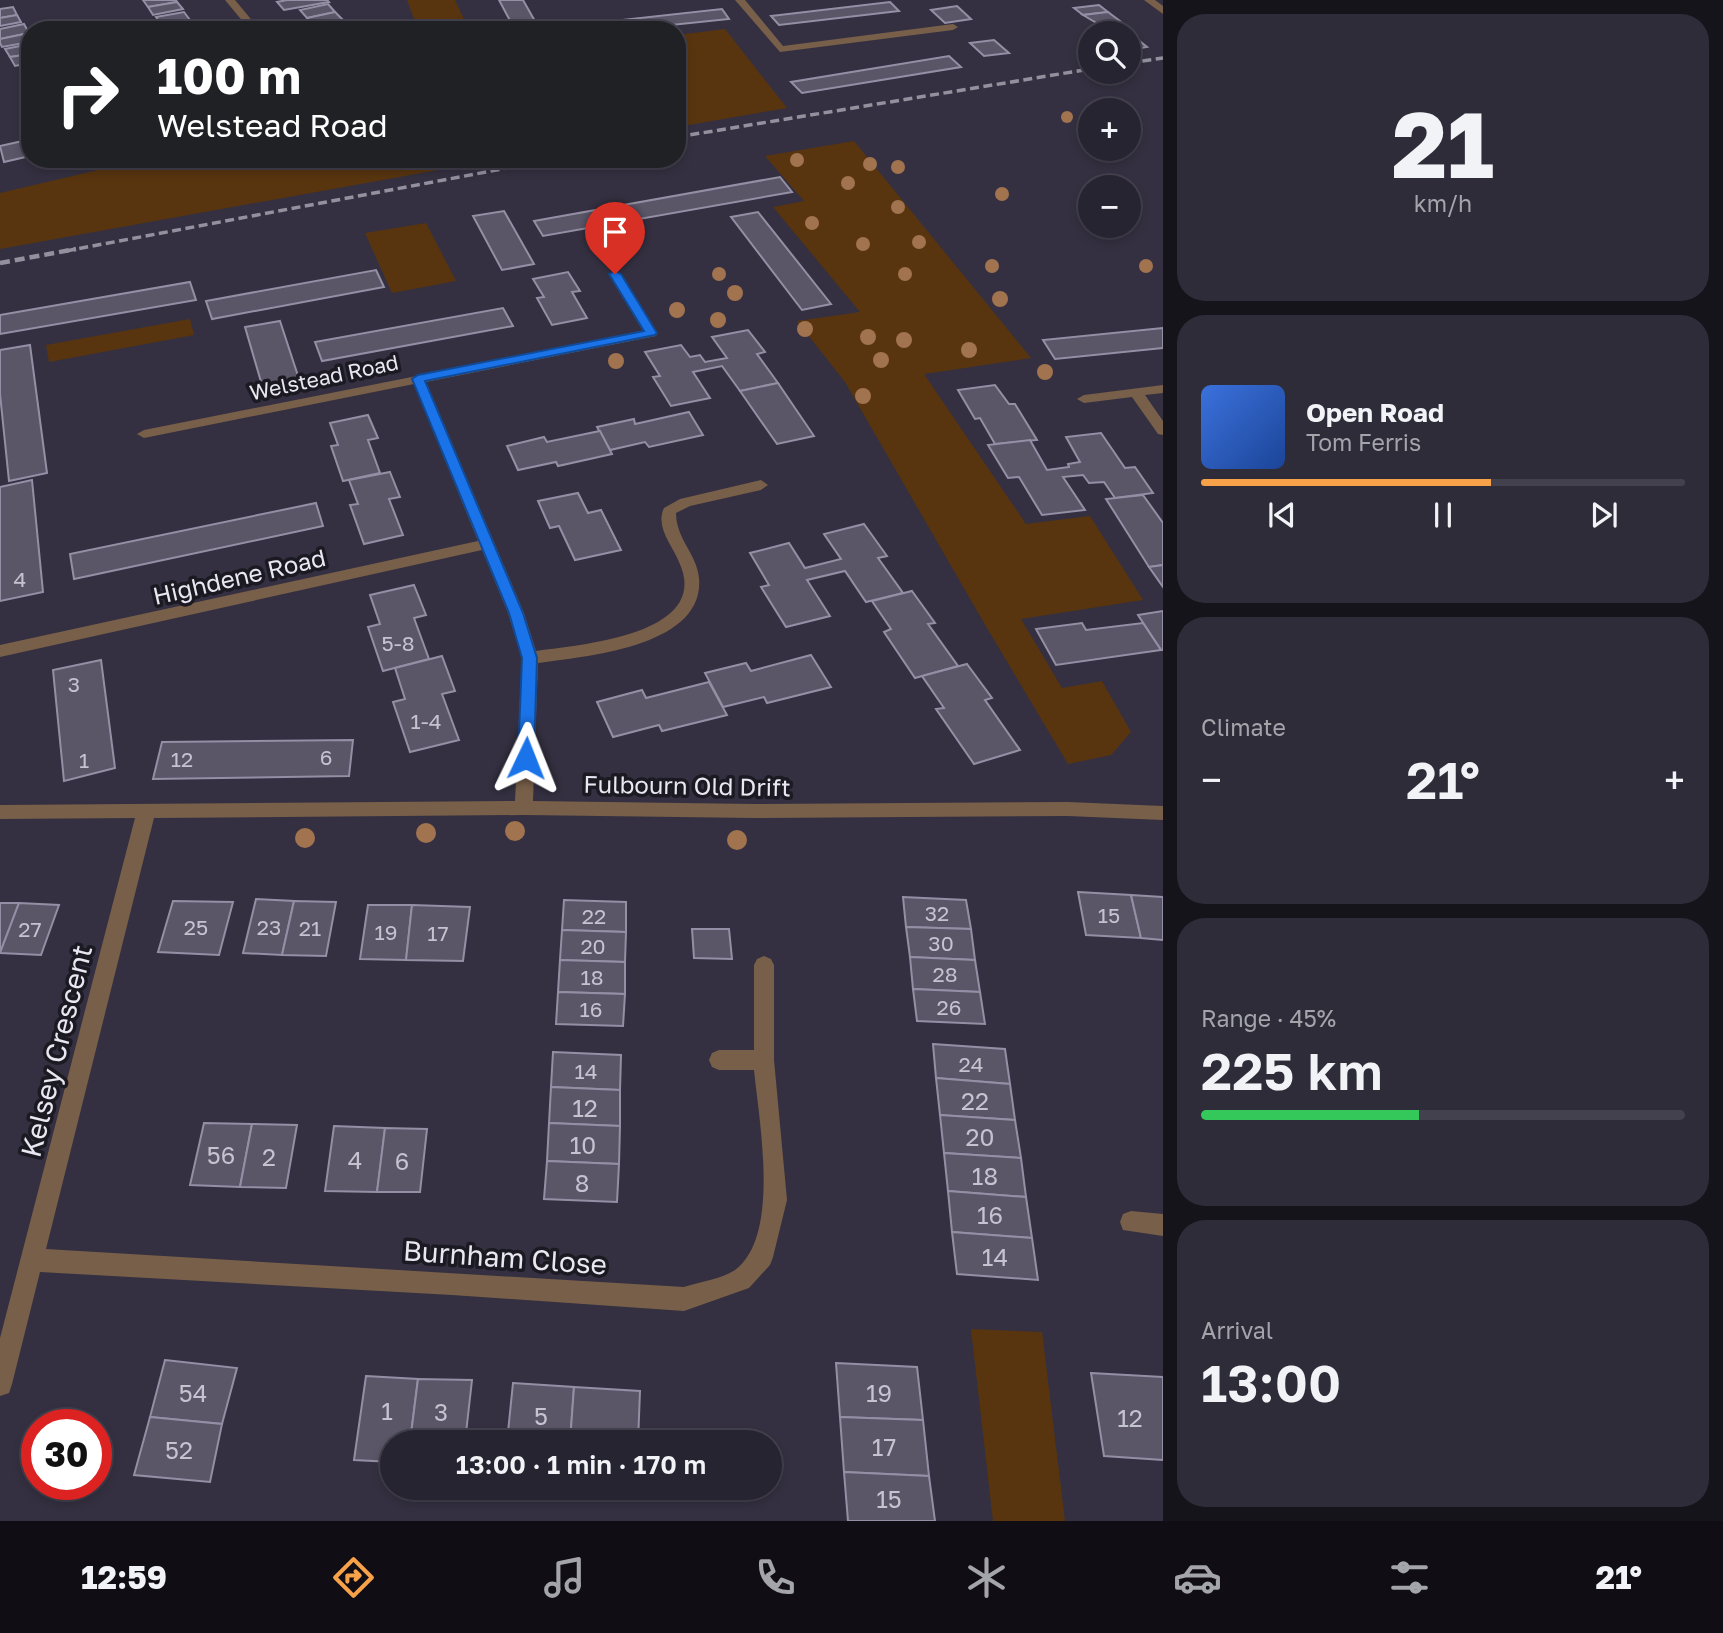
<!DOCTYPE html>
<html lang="en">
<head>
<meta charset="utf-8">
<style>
  :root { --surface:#272431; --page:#2f2c39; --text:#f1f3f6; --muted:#a4a4ab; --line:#43414d; --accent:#f7a149 }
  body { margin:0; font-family:"Golos Text",sans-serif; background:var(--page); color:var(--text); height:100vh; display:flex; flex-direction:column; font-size:26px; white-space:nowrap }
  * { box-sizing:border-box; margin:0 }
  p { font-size:23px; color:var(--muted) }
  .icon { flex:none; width:38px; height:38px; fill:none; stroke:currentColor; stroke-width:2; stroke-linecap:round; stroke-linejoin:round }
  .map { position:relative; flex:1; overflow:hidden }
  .details { display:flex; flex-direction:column; gap:14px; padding:14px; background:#15141b; width:560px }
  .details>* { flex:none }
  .top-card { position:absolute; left:21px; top:21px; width:665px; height:147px; border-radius:28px; box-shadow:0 4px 10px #0003,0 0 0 2px var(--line); background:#202124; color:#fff; overflow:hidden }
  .buttons { position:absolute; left:1078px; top:21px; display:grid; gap:14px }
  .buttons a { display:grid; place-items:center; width:63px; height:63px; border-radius:50%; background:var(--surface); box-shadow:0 4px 10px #0003,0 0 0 2px var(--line); font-size:35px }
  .speed { position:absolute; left:21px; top:1409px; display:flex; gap:14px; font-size:35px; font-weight:700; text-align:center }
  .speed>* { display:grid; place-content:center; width:91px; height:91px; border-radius:50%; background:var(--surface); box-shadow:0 4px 10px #0003,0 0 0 2px var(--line); line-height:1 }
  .speed .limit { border:10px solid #d22; background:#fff; color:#111 }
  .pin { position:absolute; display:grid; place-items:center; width:60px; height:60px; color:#fff; margin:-72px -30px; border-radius:50% 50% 50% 0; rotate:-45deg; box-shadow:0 0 7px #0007 }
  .pin .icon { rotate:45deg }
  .me { position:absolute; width:77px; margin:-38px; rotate:2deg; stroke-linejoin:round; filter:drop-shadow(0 0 5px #0008) }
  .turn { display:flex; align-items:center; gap:24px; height:147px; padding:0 21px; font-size:32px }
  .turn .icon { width:91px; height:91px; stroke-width:2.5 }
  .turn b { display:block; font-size:49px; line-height:60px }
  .big { font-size:52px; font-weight:600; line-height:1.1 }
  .details .tile { flex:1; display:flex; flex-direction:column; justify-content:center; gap:10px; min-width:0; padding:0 24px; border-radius:28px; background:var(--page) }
  .details .dial { align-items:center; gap:0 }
  .dial b { font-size:91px; line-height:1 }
  .song { display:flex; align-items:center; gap:21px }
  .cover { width:84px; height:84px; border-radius:10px; background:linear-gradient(135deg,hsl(220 70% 55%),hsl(220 70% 35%)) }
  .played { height:7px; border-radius:4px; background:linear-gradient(90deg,var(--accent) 60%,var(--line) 60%) }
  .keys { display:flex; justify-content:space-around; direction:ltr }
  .heat { display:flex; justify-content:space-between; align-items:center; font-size:38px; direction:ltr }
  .charge { height:10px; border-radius:5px; background:linear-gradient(90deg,#34c759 45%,var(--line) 0) }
  .trip { position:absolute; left:380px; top:1430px; width:402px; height:70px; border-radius:35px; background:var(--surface); box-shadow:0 4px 10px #0003,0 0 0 2px var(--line); font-weight:600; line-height:70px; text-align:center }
  .menu { display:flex; height:112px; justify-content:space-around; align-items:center; background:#100e14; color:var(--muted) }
  .menu .icon { width:49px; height:49px }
  .menu .current { color:var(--accent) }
  .menu b { font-size:32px; color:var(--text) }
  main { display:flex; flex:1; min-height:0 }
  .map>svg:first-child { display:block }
  .green { fill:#58350f }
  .building { fill:#5a5668; stroke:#948fa4; stroke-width:2 }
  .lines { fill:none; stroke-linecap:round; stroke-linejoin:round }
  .minor { fill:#785f49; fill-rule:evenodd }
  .tertiary { fill:#785f49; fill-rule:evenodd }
  .rail-far1 { stroke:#94919f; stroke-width:3.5; stroke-dasharray:9 4.5; stroke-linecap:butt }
  .rail { stroke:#94919f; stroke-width:4.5; stroke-dasharray:10 5; stroke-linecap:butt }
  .tree { fill:#a1734f }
  .route { fill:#1a73e8; stroke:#114b97; stroke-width:2 }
  .labels { text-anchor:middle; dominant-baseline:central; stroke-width:7; stroke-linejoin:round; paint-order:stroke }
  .far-street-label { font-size:21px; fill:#e9e7f2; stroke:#1b1921 }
  .number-label { font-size:21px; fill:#c5c3d0 }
  .street-label { font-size:24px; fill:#e9e7f2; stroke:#1b1921 }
  .near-number-label { font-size:24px; fill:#c5c3d0 }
  .near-street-label { font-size:28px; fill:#e9e7f2; stroke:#1b1921 }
</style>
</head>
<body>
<main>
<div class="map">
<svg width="1163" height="1521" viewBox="0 0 1163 1521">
  <rect width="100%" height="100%" fill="#343041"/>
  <!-- green -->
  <g class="green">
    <polygon points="407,0 455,0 469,30 418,30"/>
    <polygon points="725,29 787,108 677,127 677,35"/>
    <polygon points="854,141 1031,358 924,374 1026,524 1090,516 1143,600 1021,619 1062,688 1102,681 1131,732 1111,755 1068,764 984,623 845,382 797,321 860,312 773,207 804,201 765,156"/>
    <polygon points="145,159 499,159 0,249 0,193"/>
    <polygon points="426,223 456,281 392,293 365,233"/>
    <polygon points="190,319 194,335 49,362 46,345"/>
    <polygon points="971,1329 1042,1332 1065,1521 993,1521"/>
  </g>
  <!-- building -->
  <g class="building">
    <polygon points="143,0 176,0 177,2 148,7"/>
    <polygon points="287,0 327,0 329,2 284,10 277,2"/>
    <polygon points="499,0 523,0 540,30 515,30"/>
    <polygon points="177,2 183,9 153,15 148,7"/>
    <polygon points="890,2 899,11 779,25 771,16"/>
    <polygon points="328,4 335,12 307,18 300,10"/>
    <polygon points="1099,5 1108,12 1083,15 1074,8"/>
    <polygon points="957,6 971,19 945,23 931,10"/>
    <polygon points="13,7 17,15 0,18 0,9"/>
    <polygon points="722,9 729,19 623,30 560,30 558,27"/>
    <polygon points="184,12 190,20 162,26 156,17"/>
    <polygon points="335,12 343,20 314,26 307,18"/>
    <polygon points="1108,12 1120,21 1111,22 1116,26 1105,28 1083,15"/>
    <polygon points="17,15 21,22 0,26 0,18"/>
    <polygon points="190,20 196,28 165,30 162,26"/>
    <polygon points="24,24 29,33 0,39 0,29"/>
    <polygon points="1121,27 1132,35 1101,33 1097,30"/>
    <polygon points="29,33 30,42 2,47 0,43 0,39"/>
    <polygon points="1132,35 1147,47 1129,50 1129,36"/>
    <polygon points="994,40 1009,53 984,56 970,43"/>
    <polygon points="30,44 30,54 10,57 5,49"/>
    <polygon points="30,54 30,63 15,66 10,57"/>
    <polygon points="949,56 961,67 802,93 791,82"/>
    <polygon points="27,140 30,156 4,162 0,146"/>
    <polygon points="780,177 792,192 543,236 534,221"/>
    <polygon points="504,211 534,264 502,270 473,216"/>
    <polygon points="758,212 831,304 802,310 731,217"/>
    <polygon points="376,270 384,287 212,319 206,301"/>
    <polygon points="568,272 580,291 572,292 587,318 552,325 537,298 544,297 533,279"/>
    <polygon points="190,282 196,300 0,334 0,315"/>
    <polygon points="503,308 513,326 322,361 315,342"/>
    <polygon points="280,321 301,385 264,392 245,327"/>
    <polygon points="1163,328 1163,348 1055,359 1043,340"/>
    <polygon points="748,330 765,352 757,354 778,383 740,391 722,366 693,372 710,398 671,406 653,377 660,376 645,352 681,345 690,357 700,355 705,362 727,358 712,337"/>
    <polygon points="30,345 47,473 9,481 0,394 0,350"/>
    <polygon points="778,383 814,436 777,444 740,391"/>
    <polygon points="995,385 1009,404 1015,404 1037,440 995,444 980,418 975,419 958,390"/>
    <polygon points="689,412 703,435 649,447 645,442 610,450 597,427 634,419 635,424"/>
    <polygon points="368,415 378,438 368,440 380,473 343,481 331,446 338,445 330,423"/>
    <polygon points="600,431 612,454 558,466 556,462 518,470 507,446 544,437 547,442"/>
    <polygon points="1101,433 1125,468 1135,467 1153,493 1115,498 1104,482 1089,483 1083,475 1063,477 1085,510 1042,515 1019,477 1008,478 988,445 1030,440 1047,470 1069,467 1068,464 1080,462 1066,437"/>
    <polygon points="390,472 400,497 389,499 403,535 364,544 350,505 358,504 349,480"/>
    <polygon points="32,480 43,592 0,601 0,487"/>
    <polygon points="578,493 588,513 601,510 621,550 575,560 559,526 550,528 538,501"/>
    <polygon points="1143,495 1163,523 1163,565 1149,567 1106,499"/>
    <polygon points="316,503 323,526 74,579 70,554"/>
    <polygon points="864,524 887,556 878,558 903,593 866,602 845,571 807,580 830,616 786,627 761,587 769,585 750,553 789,543 805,568 841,559 824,534"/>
    <polygon points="1163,565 1163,587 1149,567"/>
    <polygon points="414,585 426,615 414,618 429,659 383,671 368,627 380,624 370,595"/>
    <polygon points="912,591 935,623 928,624 958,666 915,678 884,632 891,629 872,601"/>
    <polygon points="1163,611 1163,650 1161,650 1138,615"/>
    <polygon points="1082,623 1086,630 1143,623 1161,650 1056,665 1036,629"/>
    <polygon points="811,655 831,687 767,703 764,697 723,707 705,673 746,663 751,671"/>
    <polygon points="442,656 455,691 442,694 459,740 410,752 393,702 405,699 395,668"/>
    <polygon points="101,660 115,768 64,781 53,670"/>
    <polygon points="967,664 992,698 985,700 1020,750 974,764 936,709 944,708 922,676"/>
    <polygon points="709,682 727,715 662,731 659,725 613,737 597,702 642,690 646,698"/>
    <polygon points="353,740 349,776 153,779 162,742"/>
    <polygon points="1078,892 1131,895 1141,938 1086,935"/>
    <polygon points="1131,895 1163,897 1163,940 1141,938"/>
    <polygon points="903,897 966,900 971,929 906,927"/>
    <polygon points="256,899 294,901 282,955 243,953"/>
    <polygon points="564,900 626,902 626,932 562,930"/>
    <polygon points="173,901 233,902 219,955 158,952"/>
    <polygon points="294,901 336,902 326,956 282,955"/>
    <polygon points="0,903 19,903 0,953"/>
    <polygon points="19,903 59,905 41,955 0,953"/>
    <polygon points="368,905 412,905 406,960 360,959"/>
    <polygon points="412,905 470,907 463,961 406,960"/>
    <polygon points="906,927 971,929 975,960 910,957"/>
    <polygon points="692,929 729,929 732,959 694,958"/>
    <polygon points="562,930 626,932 625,962 560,960"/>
    <polygon points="910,957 975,960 980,992 913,989"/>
    <polygon points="560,960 625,962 625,994 558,992"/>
    <polygon points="913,989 980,992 985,1024 917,1021"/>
    <polygon points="558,992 625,994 623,1026 556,1024"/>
    <polygon points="933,1044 1005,1049 1010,1084 936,1078"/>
    <polygon points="553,1052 621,1055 620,1090 551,1087"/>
    <polygon points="936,1078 1010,1084 1015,1120 940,1115"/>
    <polygon points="551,1087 620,1090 620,1126 549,1123"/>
    <polygon points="940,1115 1015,1120 1021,1158 944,1153"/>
    <polygon points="204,1123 252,1124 240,1187 190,1185"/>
    <polygon points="549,1123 620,1126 619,1164 547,1161"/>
    <polygon points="252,1124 297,1125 286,1188 240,1187"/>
    <polygon points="334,1126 385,1128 377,1192 325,1191"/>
    <polygon points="385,1128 427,1129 420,1192 377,1192"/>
    <polygon points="944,1153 1021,1158 1026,1197 948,1191"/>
    <polygon points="547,1161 619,1164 617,1202 544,1199"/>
    <polygon points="948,1191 1026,1197 1032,1238 952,1232"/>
    <polygon points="952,1232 1032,1238 1038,1280 957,1274"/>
    <polygon points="165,1360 237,1368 222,1424 150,1417"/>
    <polygon points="836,1363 917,1367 923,1420 840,1417"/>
    <polygon points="1091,1373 1163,1377 1163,1460 1104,1456"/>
    <polygon points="366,1376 418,1379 410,1442 392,1442 392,1462 354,1460"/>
    <polygon points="418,1379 472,1380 465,1442 410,1442"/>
    <polygon points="513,1383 574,1387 570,1442 507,1442"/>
    <polygon points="574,1387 640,1391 638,1442 570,1442"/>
    <polygon points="150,1417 222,1424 210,1482 134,1475"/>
    <polygon points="840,1417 923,1420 929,1476 844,1472"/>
    <polygon points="844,1472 929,1476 935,1521 848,1521"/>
  </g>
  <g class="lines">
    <!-- minor -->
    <g class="minor">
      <polygon points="225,0 235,0 260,30 250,30"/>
      <polygon points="735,0 745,0 783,46 953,24 958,27 953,30 780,52"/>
      <path d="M 615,270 L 621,274 L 657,333 L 656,336 L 426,382 L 524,613 L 536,651 C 580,645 713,635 679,562 C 672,545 655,527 664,508 L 680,499 L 761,480 L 768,485 L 761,490 L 690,506 L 676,513 C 676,539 697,554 699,578 C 705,647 586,656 538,663 L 533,801 L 754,804 L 1068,802 L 1163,806 L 1163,820 L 1068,816 L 754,818 L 524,815 L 154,818 L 46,1249 L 684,1287 C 699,1282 722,1279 735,1270 C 781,1236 759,1121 754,1070 L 719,1070 L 712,1067 L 709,1060 L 712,1053 L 719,1050 L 754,1050 L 754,965 L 757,959 L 764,956 L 771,959 L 774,965 L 774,1060 L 787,1200 L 773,1257 L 770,1265 L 749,1288 L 684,1311 L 452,1295 L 40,1272 L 12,1384 L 9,1393 L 0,1396 L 0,1338 L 135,818 L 0,819 L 0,805 L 515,801 L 522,658 L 508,613 L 482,550 L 0,657 L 0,645 L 478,541 L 414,384 L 144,438 L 137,434 L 144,430 L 643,331 L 609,274 Z"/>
      <polygon points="1163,385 1163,393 1145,395 1163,421 1163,435 1158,434 1132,397 1084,403 1077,399 1084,395"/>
      <polygon points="1131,1211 1163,1214 1163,1236 1123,1230 1120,1222 1123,1214"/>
    </g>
    <!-- tertiary -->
    <polygon class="tertiary" points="1144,0 1155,0 1163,6 1163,14"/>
    <!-- rail-far1 -->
    <g class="rail-far1">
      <polyline points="1129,63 1163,58"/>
      <polyline points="677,137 1090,69"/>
      <polyline points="66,251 555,159"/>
    </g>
    <!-- rail -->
    <polyline class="rail" points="0,263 76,249"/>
  </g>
  <!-- trees -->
  <g class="tree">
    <circle cx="1067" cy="117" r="6"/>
    <circle cx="797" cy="160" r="7"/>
    <circle cx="870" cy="164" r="7"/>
    <circle cx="898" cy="167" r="7"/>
    <circle cx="848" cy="183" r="7"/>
    <circle cx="1002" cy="194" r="7"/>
    <circle cx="898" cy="207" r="7"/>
    <circle cx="812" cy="223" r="7"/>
    <circle cx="919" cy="242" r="7"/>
    <circle cx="863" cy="244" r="7"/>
    <circle cx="992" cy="266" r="7"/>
    <circle cx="1146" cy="266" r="7"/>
    <circle cx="719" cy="274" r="7"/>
    <circle cx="905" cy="274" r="7"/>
    <circle cx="735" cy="293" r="8"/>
    <circle cx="1000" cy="299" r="8"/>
    <circle cx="677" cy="310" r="8"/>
    <circle cx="718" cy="320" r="8"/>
    <circle cx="805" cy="329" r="8"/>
    <circle cx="868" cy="337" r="8"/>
    <circle cx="904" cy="340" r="8"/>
    <circle cx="969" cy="350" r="8"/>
    <circle cx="881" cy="360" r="8"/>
    <circle cx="616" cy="361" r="8"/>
    <circle cx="1045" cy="372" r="8"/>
    <circle cx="863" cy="396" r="8"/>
    <circle cx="515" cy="831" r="10"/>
    <circle cx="426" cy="833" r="10"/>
    <circle cx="305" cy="838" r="10"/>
    <circle cx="737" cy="840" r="10"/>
  </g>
  <!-- route -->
  <polygon class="route" points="615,271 621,274 657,333 655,335 425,381 523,613 537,658 534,758 526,764 518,758 522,658 509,613 412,379 418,375 644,331 609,274"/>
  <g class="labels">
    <!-- far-street labels -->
    <g class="far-street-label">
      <text transform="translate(324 377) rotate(-12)">Welstead Road</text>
    </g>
    <!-- number labels -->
    <g class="number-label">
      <text x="20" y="579">4</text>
      <text x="398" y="643">5-8</text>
      <text x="74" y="684">3</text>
      <text x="426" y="721">1-4</text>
      <text x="326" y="757">6</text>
      <text x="182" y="759">12</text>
      <text x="84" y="760">1</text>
      <text x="937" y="913">32</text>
      <text x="1109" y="915">15</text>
      <text x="594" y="916">22</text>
      <text x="196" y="927">25</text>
      <text x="269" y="927">23</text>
      <text x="310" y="928">21</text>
      <text x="30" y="929">27</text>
      <text x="386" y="932">19</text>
      <text x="438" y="933">17</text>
      <text x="941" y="943">30</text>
      <text x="593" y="946">20</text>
      <text x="945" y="974">28</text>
      <text x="592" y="977">18</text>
      <text x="949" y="1007">26</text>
      <text x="591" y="1009">16</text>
      <text x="971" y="1064">24</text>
      <text x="586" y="1071">14</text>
    </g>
    <!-- street labels -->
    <g class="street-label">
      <text transform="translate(239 576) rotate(-13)">Highdene Road</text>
      <text transform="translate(687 785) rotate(1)">Fulbourn Old Drift</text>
    </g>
    <!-- near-number labels -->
    <g class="near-number-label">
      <text x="975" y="1100">22</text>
      <text x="585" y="1107">12</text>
      <text x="980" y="1136">20</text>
      <text x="583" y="1144">10</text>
      <text x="221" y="1154">56</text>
      <text x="269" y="1156">2</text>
      <text x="355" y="1159">4</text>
      <text x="402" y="1160">6</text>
      <text x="985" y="1175">18</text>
      <text x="582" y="1182">8</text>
      <text x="990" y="1214">16</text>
      <text x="995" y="1256">14</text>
      <text x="193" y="1392">54</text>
      <text x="879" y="1392">19</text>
      <text x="387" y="1410">1</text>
      <text x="441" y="1411">3</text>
      <text x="541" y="1415">5</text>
      <text x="1130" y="1417">12</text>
      <text x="884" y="1446">17</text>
      <text x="179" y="1449">52</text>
      <text x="889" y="1498">15</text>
    </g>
    <!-- near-street labels -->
    <g class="near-street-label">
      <text transform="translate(56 1051) rotate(-76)">Kelsey Crescent</text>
      <text transform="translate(505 1257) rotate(4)">Burnham Close</text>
    </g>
  </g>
</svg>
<div class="buttons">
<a><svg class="icon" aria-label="search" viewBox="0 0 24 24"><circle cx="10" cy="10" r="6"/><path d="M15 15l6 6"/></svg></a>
<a>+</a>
<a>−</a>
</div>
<div class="speed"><div class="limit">30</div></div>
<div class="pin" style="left:615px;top:274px;background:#d93025"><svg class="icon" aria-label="arrive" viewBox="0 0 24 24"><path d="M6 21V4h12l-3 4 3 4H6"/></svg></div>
<svg class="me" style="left:526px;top:758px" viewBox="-20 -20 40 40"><path d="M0-17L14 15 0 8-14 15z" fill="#1a73e8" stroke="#fff" stroke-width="4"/></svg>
<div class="trip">13:00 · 1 min · 170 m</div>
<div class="top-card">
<div class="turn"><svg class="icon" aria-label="right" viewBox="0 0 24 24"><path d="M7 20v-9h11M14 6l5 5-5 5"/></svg><div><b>100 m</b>Welstead Road</div></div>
</div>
</div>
<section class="details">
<div class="tile dial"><b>21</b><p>km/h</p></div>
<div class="tile">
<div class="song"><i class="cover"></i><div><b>Open Road</b><p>Tom Ferris</p></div></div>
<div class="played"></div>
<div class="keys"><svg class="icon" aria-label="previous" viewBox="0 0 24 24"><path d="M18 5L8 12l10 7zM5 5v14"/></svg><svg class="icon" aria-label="pause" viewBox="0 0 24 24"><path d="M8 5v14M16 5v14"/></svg><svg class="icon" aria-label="next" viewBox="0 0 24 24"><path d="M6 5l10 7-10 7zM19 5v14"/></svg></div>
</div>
<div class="tile"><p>Climate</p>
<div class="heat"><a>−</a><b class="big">21°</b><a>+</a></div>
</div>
<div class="tile"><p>Range · 45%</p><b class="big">225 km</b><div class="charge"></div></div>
<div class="tile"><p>Arrival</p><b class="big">13:00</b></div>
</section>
</main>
<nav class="menu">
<b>12:59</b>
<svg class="icon current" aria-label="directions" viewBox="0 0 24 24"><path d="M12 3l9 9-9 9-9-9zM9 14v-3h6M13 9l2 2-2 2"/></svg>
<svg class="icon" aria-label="music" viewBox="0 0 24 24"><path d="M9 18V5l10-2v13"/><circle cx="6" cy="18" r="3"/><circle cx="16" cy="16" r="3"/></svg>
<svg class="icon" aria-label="phone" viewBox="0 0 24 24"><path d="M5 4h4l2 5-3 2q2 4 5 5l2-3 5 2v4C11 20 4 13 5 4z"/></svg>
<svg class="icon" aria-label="climate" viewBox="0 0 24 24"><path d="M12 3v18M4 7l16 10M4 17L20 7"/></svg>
<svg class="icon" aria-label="car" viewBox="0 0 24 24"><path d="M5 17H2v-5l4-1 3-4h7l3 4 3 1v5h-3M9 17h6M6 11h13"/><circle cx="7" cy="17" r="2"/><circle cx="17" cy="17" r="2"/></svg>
<svg class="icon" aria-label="filters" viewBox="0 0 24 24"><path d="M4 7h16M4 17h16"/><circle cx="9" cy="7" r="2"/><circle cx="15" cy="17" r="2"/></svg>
<b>21°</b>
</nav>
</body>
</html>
